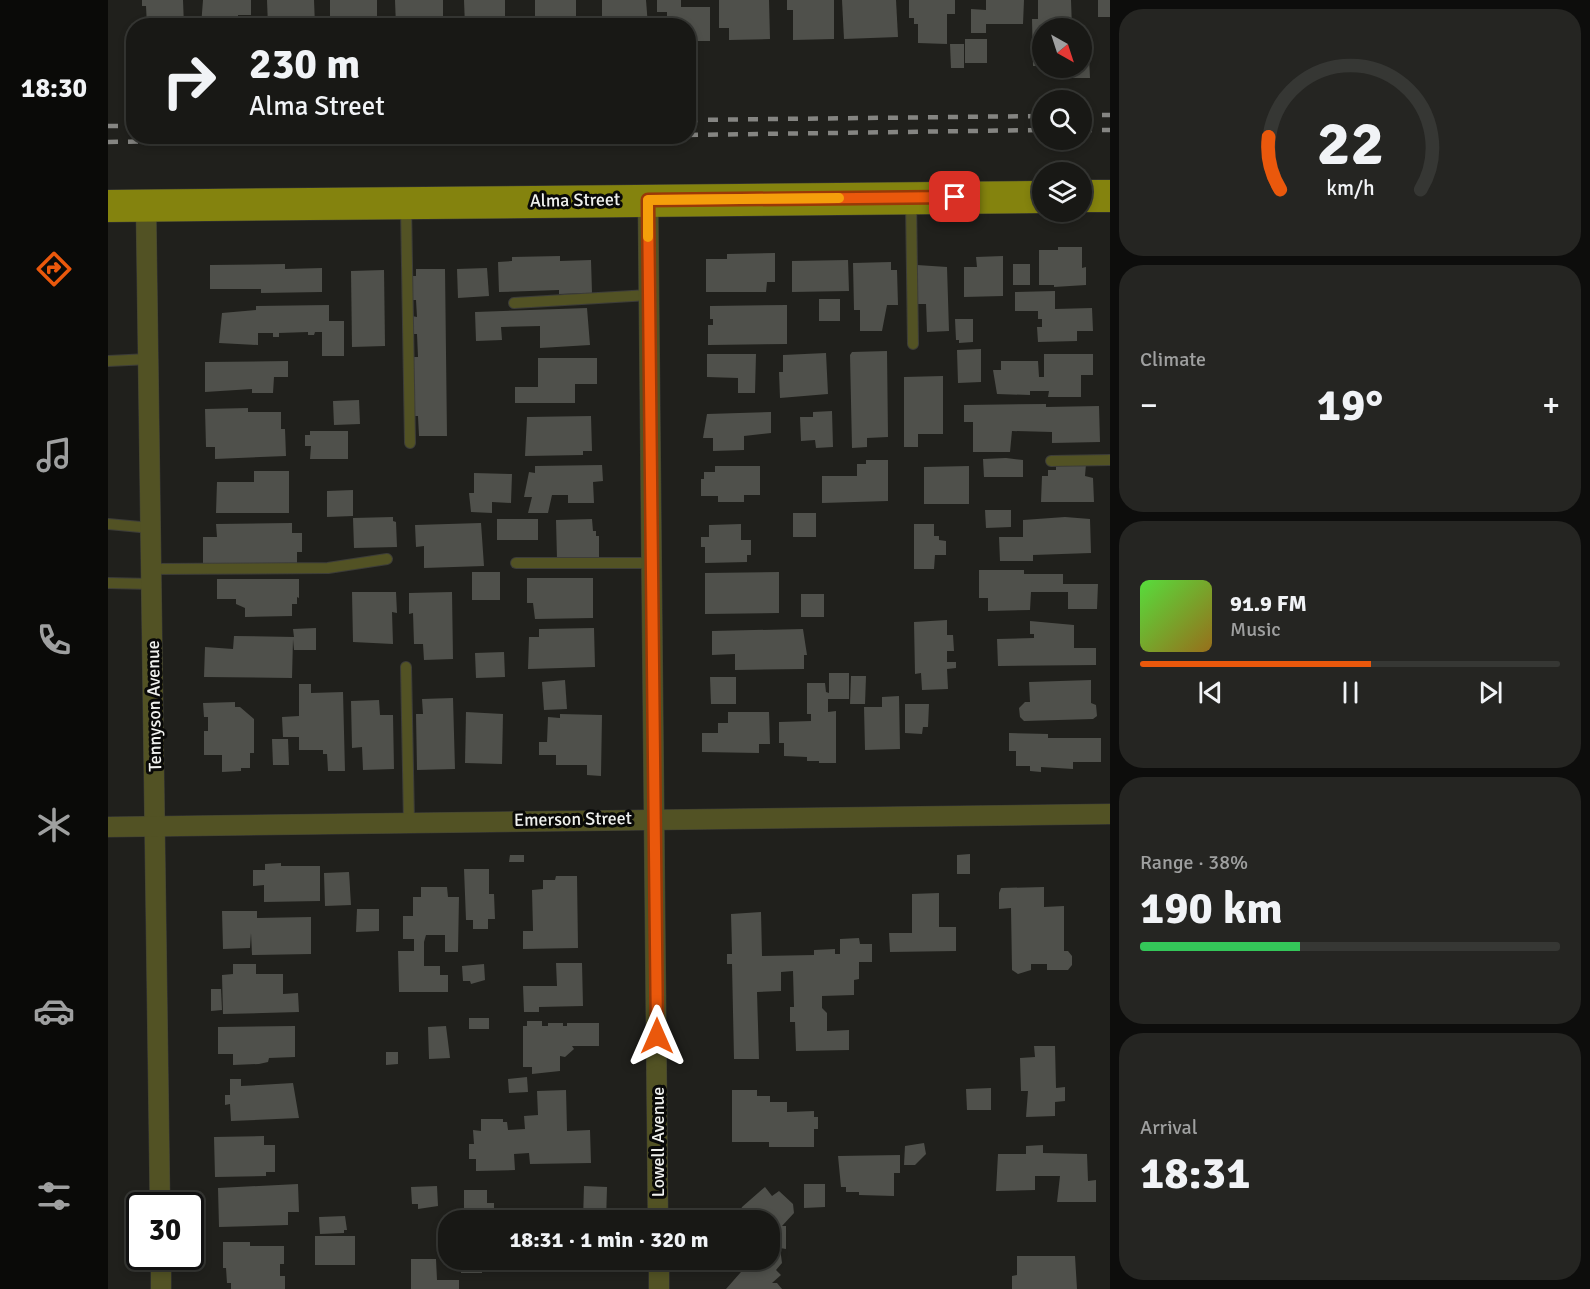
<!DOCTYPE html>
<html lang="en">
<head>
<meta charset="utf-8">
<style>
  :root { --surface:#181815; --page:#252522; --text:#f1f3f6; --muted:#9fa0a0; --line:#363734; --accent:#ea580c }
  body { margin:0; font-family:Signika,sans-serif; background:var(--page); color:var(--text); height:100vh; display:flex; flex-direction:column; font-size:22px; white-space:nowrap }
  * { box-sizing:border-box; margin:0 }
  p { font-size:20px; color:var(--muted) }
  .icon { flex:none; width:33px; height:33px; fill:none; stroke:currentColor; stroke-width:2; stroke-linecap:round; stroke-linejoin:round }
  .map { position:relative; flex:1; overflow:hidden }
  .sheet { display:flex; flex-direction:column; gap:9px; padding:9px; background:#0d0d0c; width:480px }
  .sheet>* { flex:none }
  .top-card { position:absolute; left:18px; top:18px; width:570px; height:126px; border-radius:24px; box-shadow:0 3px 9px #0003,0 0 0 2px var(--line); background:#181815; color:var(--text); overflow:hidden }
  .needle { width:39px; rotate:141deg }
  .buttons { position:absolute; left:924px; top:18px; display:grid; gap:12px }
  .buttons a { display:grid; place-items:center; width:60px; height:60px; border-radius:50%; background:var(--surface); box-shadow:0 3px 9px #0003,0 0 0 2px var(--line); font-size:30px }
  .speed { position:absolute; left:18px; top:1192px; display:flex; gap:12px; font-size:30px; font-weight:700; text-align:center }
  .speed>* { display:grid; place-content:center; width:78px; height:78px; border-radius:50%; background:var(--surface); box-shadow:0 3px 9px #0003,0 0 0 2px var(--line); line-height:1 }
  .speed .limit { border:3px solid #111; border-radius:9px; background:#fff; color:#111 }
  .pin { position:absolute; display:grid; place-items:center; width:51px; height:51px; color:#fff; margin:-26px; border-radius:12px; box-shadow:0 3px 9px #0006 }
  .me { position:absolute; width:66px; margin:-33px; rotate:0deg; stroke-linejoin:round; filter:drop-shadow(0 0 4px #0008) }
  .turn { display:flex; align-items:center; gap:21px; height:126px; padding:0 24px; font-size:27px }
  .turn .icon { width:78px; height:78px; stroke-width:2.5 }
  .turn b { display:block; font-size:42px; line-height:51px }
  .big { font-size:45px; font-weight:700; line-height:1.1 }
  .sheet .card { flex:1; display:flex; flex-direction:column; justify-content:center; gap:9px; min-width:0; padding:0 21px; border-radius:24px; background:var(--page) }
  .sheet .dial { align-items:center; gap:0 }
  .dial svg { height:156px; overflow:visible; fill:none; stroke:var(--line); stroke-width:7; stroke-linecap:round; text-anchor:middle }
  .dial text { fill:var(--text); stroke:none }
  .song { display:flex; align-items:center; gap:18px }
  .cover { width:72px; height:72px; border-radius:9px; background:linear-gradient(135deg,hsl(110 70% 55%),hsl(40 70% 35%)) }
  .played { height:6px; border-radius:3px; background:linear-gradient(90deg,var(--accent) 55%,var(--line) 55%) }
  .keys { display:flex; justify-content:space-around; direction:ltr }
  .heat { display:flex; justify-content:space-between; align-items:center; font-size:33px; direction:ltr }
  .charge { height:9px; border-radius:4px; background:linear-gradient(90deg,#34c759 38%,var(--line) 0) }
  .trip { position:absolute; left:330px; top:1210px; width:342px; height:60px; border-radius:24px; background:var(--surface); box-shadow:0 3px 9px #0003,0 0 0 2px var(--line); font-weight:700; line-height:60px; text-align:center }
  main { display:flex; flex:1; min-height:0 }
  .tab-bar { display:flex; flex-direction:column; width:108px; justify-content:space-around; align-items:center; background:#0a0a08; color:var(--muted) }
  .tab-bar .icon { width:42px; height:42px }
  .tab-bar .active { color:var(--accent) }
  .tab-bar b { font-size:27px; color:var(--text) }
  .map>svg:first-child { display:block }
  .building { fill:#4f504b }
  .lines { fill:none; stroke-linecap:round; stroke-linejoin:round }
  .service-casing { stroke:#3d3d39; stroke-width:12 }
  .minor-casing { stroke:#3d3d39; stroke-width:21 }
  .primary-casing { stroke:#3d3d39; stroke-width:33 }
  .service { stroke:#525224; stroke-width:10 }
  .minor { stroke:#525224; stroke-width:20 }
  .primary { stroke:#84830e; stroke-width:32 }
  .rail { stroke:#858582; stroke-width:4.5; stroke-dasharray:10 10; stroke-linecap:butt }
  .route-casing { stroke:#983908; stroke-width:15 }
  .route { stroke:#ea580c; stroke-width:10 }
  .slow { stroke:#f59e0b; stroke-width:10 }
  .labels { text-anchor:middle; dominant-baseline:central; stroke-width:6; stroke-linejoin:round; paint-order:stroke }
  .street-label { font-size:18px; fill:#f0f1ee; stroke:#090908 }
</style>
</head>
<body>
<main>
<nav class="tab-bar">
<b>18:30</b>
<svg class="icon active" aria-label="directions" viewBox="0 0 24 24"><path d="M12 3l9 9-9 9-9-9zM9 14v-3h6M13 9l2 2-2 2"/></svg>
<svg class="icon" aria-label="music" viewBox="0 0 24 24"><path d="M9 18V5l10-2v13"/><circle cx="6" cy="18" r="3"/><circle cx="16" cy="16" r="3"/></svg>
<svg class="icon" aria-label="phone" viewBox="0 0 24 24"><path d="M5 4h4l2 5-3 2q2 4 5 5l2-3 5 2v4C11 20 4 13 5 4z"/></svg>
<svg class="icon" aria-label="climate" viewBox="0 0 24 24"><path d="M12 3v18M4 7l16 10M4 17L20 7"/></svg>
<svg class="icon" aria-label="car" viewBox="0 0 24 24"><path d="M5 17H2v-5l4-1 3-4h7l3 4 3 1v5h-3M9 17h6M6 11h13"/><circle cx="7" cy="17" r="2"/><circle cx="17" cy="17" r="2"/></svg>
<svg class="icon" aria-label="filters" viewBox="0 0 24 24"><path d="M4 7h16M4 17h16"/><circle cx="9" cy="7" r="2"/><circle cx="15" cy="17" r="2"/></svg>
</nav>
<div class="map">
<svg width="1002" height="1289" viewBox="0 0 1002 1289">
  <rect width="100%" height="100%" fill="#20201c"/>
  <!-- building -->
  <g class="building">
    <polygon points="34,0 75,0 76,26 39,26 38,6 34,6"/>
    <polygon points="95,0 143,0 143,15 130,15 130,26 93,26"/>
    <polygon points="159,0 206,0 207,26 160,26"/>
    <polygon points="222,0 269,0 269,26 224,26 222,23"/>
    <polygon points="287,0 335,0 335,26 288,26"/>
    <polygon points="356,0 397,0 397,26 357,26"/>
    <polygon points="427,0 468,0 468,16 458,16 458,26 427,26"/>
    <polygon points="494,0 538,0 540,26 494,25"/>
    <polygon points="549,0 573,0 573,7 602,7 602,41 587,41 587,52 580,52 580,26 559,26 559,12 549,12"/>
    <polygon points="611,0 661,0 662,39 621,40 621,28 611,28"/>
    <polygon points="679,0 726,0 726,39 685,40 685,10 679,10"/>
    <polygon points="734,0 788,0 790,37 736,39"/>
    <polygon points="801,0 847,0 847,14 839,14 839,44 810,43 810,24 806,24 806,18 801,18"/>
    <polygon points="878,0 916,0 915,24 878,24 878,33 863,33 863,9 878,10"/>
    <polygon points="930,0 963,0 964,28 934,28 934,66 925,66 924,19 930,19"/>
    <rect x="990" y="0" width="12" height="17"/>
    <rect x="857" y="39" width="22" height="24"/>
    <polygon points="842,44 856,44 856,68 843,68"/>
    <polygon points="974,57 981,57 982,78 956,78 956,68 974,68"/>
    <polygon points="950,247 974,247 974,268 978,267 978,285 946,287 946,285 931,285 931,250 950,250"/>
    <polygon points="667,253 667,282 659,282 658,292 598,292 598,259 619,259 619,254"/>
    <polygon points="452,256 452,261 483,260 484,293 451,294 451,290 391,292 390,262 404,261 404,257"/>
    <polygon points="895,256 895,296 856,297 856,267 869,267 868,257"/>
    <polygon points="740,260 741,291 684,292 684,261"/>
    <polygon points="783,262 783,270 789,270 790,305 779,305 774,331 752,331 752,310 746,310 745,263"/>
    <polygon points="177,264 177,269 214,268 214,292 153,293 153,289 102,289 102,265"/>
    <rect x="905" y="264" width="17" height="21"/>
    <polygon points="809,265 839,267 841,331 819,332 818,304 810,304"/>
    <polygon points="379,268 381,296 350,298 349,269"/>
    <polygon points="308,269 337,269 339,436 311,436 310,416 304,416 302,357 310,357 309,334 304,334 304,316 309,317 308,300 304,300 304,276 308,276"/>
    <polygon points="276,270 277,346 244,347 243,271"/>
    <polygon points="947,291 947,309 984,308 985,331 969,331 969,341 930,342 929,327 934,327 934,319 930,319 930,311 907,311 907,292"/>
    <rect x="711" y="299" width="21" height="22"/>
    <polygon points="221,305 221,321 236,321 236,356 214,356 214,332 207,332 206,335 200,335 200,332 171,333 171,337 165,337 165,333 150,333 150,345 111,343 114,313 148,310 148,306"/>
    <polygon points="679,305 679,344 600,345 600,325 605,325 605,319 602,319 602,306"/>
    <polygon points="479,308 482,345 432,348 432,326 393,327 394,340 368,341 367,312"/>
    <polygon points="847,319 865,319 865,342 851,343 851,340 848,340"/>
    <polygon points="873,349 873,382 850,383 849,350"/>
    <polygon points="779,351 780,437 759,438 759,447 744,448 742,355 744,352"/>
    <polygon points="718,353 720,394 672,398 671,372 675,372 675,355"/>
    <polygon points="599,354 648,354 647,393 630,393 630,378 599,377"/>
    <polygon points="936,354 985,354 985,375 973,375 973,397 940,397 941,391 922,391 922,395 889,394 885,370 893,370 893,361 930,361 931,377 936,377"/>
    <polygon points="430,358 489,358 489,384 467,384 467,403 407,403 407,387 430,387"/>
    <polygon points="180,361 180,377 166,377 165,393 144,393 144,389 97,392 97,362"/>
    <polygon points="835,376 835,434 810,434 810,447 796,447 796,377"/>
    <polygon points="251,400 252,424 226,425 225,401"/>
    <polygon points="938,404 938,407 991,406 992,442 944,443 944,432 904,431 902,452 865,452 865,422 856,422 856,405"/>
    <polygon points="140,408 140,412 173,412 173,429 177,429 178,456 107,459 107,447 98,447 97,409"/>
    <polygon points="724,411 725,447 708,448 707,440 693,441 692,417 705,417 705,412"/>
    <polygon points="663,412 663,433 636,436 636,450 605,451 605,438 595,438 599,414"/>
    <polygon points="483,416 484,451 475,451 475,455 417,456 419,417"/>
    <polygon points="202,431 240,431 240,459 202,459 203,446 197,446 197,435 202,435"/>
    <polygon points="898,458 915,460 915,477 876,477 875,459"/>
    <polygon points="758,460 780,460 780,501 714,503 714,476 749,476 749,464 758,464"/>
    <polygon points="948,464 978,464 977,476 985,478 986,502 933,502 934,476 940,476 940,470 948,470"/>
    <polygon points="494,465 495,481 485,482 486,503 460,503 460,495 444,495 440,513 420,513 424,497 416,497 421,472 427,473 427,466"/>
    <polygon points="607,466 652,466 652,495 636,495 636,502 610,502 610,496 593,496 593,479 596,479 596,472 607,472"/>
    <polygon points="861,466 861,504 816,504 816,467"/>
    <polygon points="146,471 181,471 181,513 108,513 109,482 146,482"/>
    <polygon points="366,473 404,474 403,503 384,502 384,513 363,512 361,493 366,493"/>
    <polygon points="245,490 245,516 219,517 219,491"/>
    <polygon points="877,510 903,510 903,527 878,528"/>
    <rect x="685" y="513" width="23" height="24"/>
    <polygon points="285,517 285,521 288,522 289,547 246,548 245,518"/>
    <polygon points="957,517 982,519 983,553 925,555 925,561 892,561 891,537 915,537 915,520"/>
    <rect x="389" y="519" width="41" height="21"/>
    <polygon points="484,519 485,531 488,531 488,536 491,536 491,558 449,559 448,520"/>
    <polygon points="184,523 184,533 194,533 194,552 189,552 189,564 95,566 95,537 109,537 108,524"/>
    <polygon points="373,523 376,566 316,568 316,546 308,547 307,525"/>
    <polygon points="633,524 633,540 643,540 643,555 639,555 639,562 597,563 597,547 593,547 593,537 601,537 601,525"/>
    <polygon points="806,524 826,524 826,536 831,536 831,540 838,541 838,555 827,555 826,569 806,569"/>
    <polygon points="871,570 916,570 916,574 955,574 955,584 990,584 989,609 960,609 960,592 923,592 922,610 880,611 880,598 871,598"/>
    <rect x="364" y="572" width="28" height="28"/>
    <polygon points="671,572 671,613 597,614 597,573"/>
    <polygon points="419,578 485,578 485,618 427,619 425,603 419,603"/>
    <polygon points="109,579 191,579 191,598 189,597 189,604 184,604 184,616 137,617 137,608 128,604 128,599 109,599"/>
    <polygon points="244,592 288,592 289,613 284,612 285,644 245,642"/>
    <polygon points="344,592 345,659 316,660 315,644 306,644 305,613 301,614 301,593"/>
    <rect x="693" y="594" width="23" height="23"/>
    <polygon points="839,620 839,635 845,635 846,651 839,651 839,662 848,662 848,668 839,669 840,689 814,690 813,673 807,674 806,622"/>
    <polygon points="922,621 966,625 966,648 988,648 988,665 890,666 889,639 926,638 926,634 922,634"/>
    <polygon points="208,628 208,650 186,650 185,639 184,678 96,677 97,647 125,649 126,636 186,637 185,629"/>
    <polygon points="486,628 487,667 420,669 421,637 431,637 431,629"/>
    <polygon points="695,629 699,655 696,655 696,669 627,670 627,654 604,655 604,631"/>
    <polygon points="396,652 397,677 368,678 367,653"/>
    <polygon points="721,673 741,673 741,699 720,699 720,712 728,711 728,763 711,763 711,761 699,761 699,757 676,756 676,743 671,743 671,722 703,721 703,714 699,714 699,683 717,683 718,692 721,693"/>
    <polygon points="743,676 758,676 757,704 742,704"/>
    <polygon points="602,677 628,677 628,704 603,704"/>
    <polygon points="457,680 459,709 436,710 434,682"/>
    <polygon points="983,680 983,703 988,705 989,716 985,719 916,721 912,717 911,708 917,702 922,702 921,682"/>
    <polygon points="191,684 203,684 203,693 235,692 237,771 220,771 219,754 215,754 215,750 191,750 191,737 175,737 174,717 191,716"/>
    <polygon points="791,696 792,749 757,750 756,707 774,707 774,697"/>
    <polygon points="345,698 347,769 309,770 308,714 315,714 314,699"/>
    <polygon points="271,700 272,715 285,715 286,769 255,770 254,747 244,748 243,701"/>
    <polygon points="127,702 127,707 132,707 146,719 146,753 142,753 142,768 133,768 133,771 114,772 114,755 96,755 96,731 100,731 100,717 96,717 95,703"/>
    <polygon points="797,704 821,704 820,727 815,727 814,734 797,733"/>
    <polygon points="358,712 395,714 394,764 357,763"/>
    <polygon points="620,712 661,712 662,744 651,744 651,753 594,752 594,733 610,733 610,723 620,723"/>
    <polygon points="452,714 494,715 493,776 479,775 479,765 448,765 448,755 431,755 431,742 439,742 440,717 452,718"/>
    <polygon points="901,733 940,734 940,738 993,738 993,762 965,762 965,769 933,767 933,772 922,771 922,766 908,766 908,751 901,751"/>
    <polygon points="164,739 180,739 181,765 165,765"/>
    <polygon points="862,854 862,874 849,874 849,855"/>
    <polygon points="402,855 416,855 416,862 401,862"/>
    <polygon points="173,863 173,866 212,866 212,901 156,902 156,885 145,886 145,870 157,870 157,864"/>
    <polygon points="356,869 381,869 381,894 386,894 387,919 380,919 380,929 365,929 365,920 358,920"/>
    <polygon points="241,872 243,905 217,906 216,873"/>
    <polygon points="448,876 469,876 470,948 415,949 415,931 425,931 424,890 435,889 435,880 447,880"/>
    <polygon points="313,887 339,887 340,897 351,897 350,952 337,952 337,935 318,935 316,942 316,966 332,966 332,975 340,975 340,992 291,992 290,951 306,951 306,939 295,939 295,916 305,916 305,897 313,897"/>
    <polygon points="936,887 936,907 956,906 956,951 960,951 964,956 964,965 960,970 939,970 939,964 923,964 923,970 910,974 904,970 903,908 891,909 891,893 893,888"/>
    <polygon points="831,893 831,927 848,927 848,951 782,952 781,933 804,933 804,894"/>
    <polygon points="249,909 271,909 271,931 248,932"/>
    <polygon points="114,911 149,911 149,918 203,917 203,954 144,955 143,933 142,948 115,949"/>
    <polygon points="653,912 654,956 706,955 706,950 727,949 727,954 732,954 732,939 751,938 752,944 764,944 764,962 751,962 751,979 746,980 746,995 714,996 714,1008 719,1013 719,1031 741,1030 741,1050 688,1051 687,1022 682,1022 682,1007 686,1007 685,971 673,972 673,991 649,992 651,1059 626,1059 624,964 619,964 619,954 624,954 623,914"/>
    <polygon points="448,963 474,963 475,1006 431,1007 431,1012 416,1012 415,986 449,986"/>
    <polygon points="125,964 148,964 148,974 175,974 175,994 190,993 191,1012 115,1014 114,975 125,974"/>
    <polygon points="376,964 377,980 363,984 362,981 355,981 354,966"/>
    <polygon points="103,989 113,989 114,1010 103,1011"/>
    <rect x="361" y="1018" width="20" height="11"/>
    <polygon points="419,1021 434,1021 434,1026 440,1026 440,1023 455,1023 455,1026 459,1026 459,1023 491,1023 491,1046 464,1046 466,1049 457,1057 452,1056 452,1071 424,1074 424,1067 415,1067 415,1026 419,1026"/>
    <polygon points="187,1026 187,1057 161,1058 160,1062 151,1064 125,1065 125,1054 110,1054 110,1027"/>
    <polygon points="338,1026 342,1058 321,1059 320,1027"/>
    <polygon points="926,1046 947,1046 948,1088 957,1087 957,1101 947,1102 947,1116 918,1117 920,1091 913,1091 912,1058 927,1057"/>
    <polygon points="278,1052 290,1052 290,1064 278,1065"/>
    <polygon points="419,1077 420,1092 401,1093 400,1079"/>
    <polygon points="122,1079 133,1079 133,1086 185,1083 191,1118 123,1121 122,1104 117,1105 117,1095 122,1095"/>
    <polygon points="883,1088 883,1110 859,1110 858,1089"/>
    <polygon points="458,1090 459,1131 482,1130 483,1163 422,1164 421,1153 406,1154 407,1170 368,1171 368,1159 361,1159 361,1144 366,1144 365,1130 373,1131 373,1119 395,1119 395,1122 399,1122 400,1130 417,1129 416,1116 430,1115 429,1091"/>
    <polygon points="624,1090 649,1090 649,1096 662,1096 662,1102 679,1102 679,1112 706,1111 706,1117 710,1117 710,1129 706,1129 706,1147 661,1147 661,1142 624,1142"/>
    <polygon points="156,1136 156,1145 167,1145 167,1172 158,1172 158,1176 107,1177 106,1137"/>
    <polygon points="816,1143 818,1154 807,1165 796,1165 797,1146"/>
    <polygon points="935,1145 935,1153 979,1154 980,1181 988,1180 988,1202 949,1202 952,1176 927,1176 927,1190 888,1191 890,1154 918,1154 918,1146"/>
    <polygon points="792,1155 792,1173 786,1173 786,1196 751,1195 751,1192 738,1192 738,1187 733,1187 730,1156"/>
    <polygon points="190,1184 191,1212 180,1212 180,1225 111,1227 110,1188"/>
    <polygon points="696,1184 717,1184 717,1207 696,1208"/>
    <polygon points="329,1186 330,1206 310,1209 310,1204 304,1204 303,1187"/>
    <polygon points="476,1186 499,1187 498,1221 475,1221"/>
    <polygon points="657,1187 664,1196 671,1191 685,1204 686,1213 674,1226 678,1226 678,1249 672,1248 674,1263 668,1270 673,1275 664,1283 669,1283 674,1289 618,1289 640,1264 637,1260 662,1260 662,1221 639,1221 632,1212 634,1207"/>
    <polygon points="356,1190 379,1190 379,1203 386,1203 386,1221 356,1221"/>
    <polygon points="237,1216 239,1230 236,1230 236,1233 212,1234 211,1217"/>
    <rect x="207" y="1236" width="40" height="29"/>
    <polygon points="115,1242 142,1242 142,1246 176,1246 176,1264 172,1264 172,1276 177,1276 177,1289 123,1289 123,1283 119,1283 118,1268 115,1268"/>
    <polygon points="909,1256 967,1256 969,1289 904,1289 904,1276 909,1275"/>
    <polygon points="303,1259 328,1259 329,1280 351,1280 351,1289 303,1289"/>
    <rect x="353" y="1260" width="21" height="13"/>
    <polygon points="410,1260 450,1260 450,1262 410,1263"/>
  </g>
  <g class="lines">
    <defs>
      <g id="service">
        <polyline points="803,201 805,344"/>
        <polyline points="298,206 302,443"/>
        <polyline points="406,303 541,295"/>
        <polyline points="0,361 41,359"/>
        <polyline points="943,461 1002,460"/>
        <polyline points="0,524 43,528"/>
        <polyline points="408,563 544,563"/>
        <polyline points="44,569 220,568 279,559"/>
        <polyline points="0,583 44,584"/>
        <polyline points="298,667 301,822"/>
      </g>
      <g id="minor">
        <polyline points="540,200 550,1221"/>
        <polyline points="38,205 52,1206"/>
        <polyline points="0,827 1002,814"/>
        <polyline points="53,1257 53,1289"/>
        <polyline points="551,1260 551,1289"/>
      </g>
      <g id="primary">
        <polyline points="974,196 1002,196"/>
        <polyline points="0,206 934,197"/>
      </g>
    </defs>
    <!-- service casing -->
    <use href="#service" class="service-casing"/>
    <!-- minor casing -->
    <use href="#minor" class="minor-casing"/>
    <!-- primary casing -->
    <use href="#primary" class="primary-casing"/>
    <!-- service -->
    <use href="#service" class="service"/>
    <!-- minor -->
    <use href="#minor" class="minor"/>
    <!-- primary -->
    <use href="#primary" class="primary"/>
    <!-- rail -->
    <g class="rail">
      <polyline points="974,115 1002,115"/>
      <polyline points="580,120 934,116"/>
      <polyline points="0,126 26,126"/>
      <polyline points="974,130 1002,130"/>
      <polyline points="580,135 934,130"/>
      <polyline points="0,142 422,136"/>
    </g>
  </g>
  <g class="lines">
    <defs>
      <polyline id="route" points="549,1036 540,200 847,197"/>
    </defs>
    <!-- route casing -->
    <use href="#route" class="route-casing"/>
    <!-- route -->
    <use href="#route" class="route"/>
    <!-- slow -->
    <polyline class="slow" points="540,237 540,200 731,198"/>
  </g>
  <g class="labels">
    <!-- street labels -->
    <g class="street-label">
      <text transform="translate(467 200) rotate(-1)">Alma Street</text>
      <text transform="translate(46 706) rotate(-91)">Tennyson Avenue</text>
      <text transform="translate(465 819) rotate(-1)">Emerson Street</text>
      <text transform="translate(550 1142) rotate(-90)">Lowell Avenue</text>
    </g>
  </g>
</svg>
<div class="buttons">
<a><svg class="needle" viewBox="-14 -14 28 28"><path d="M0-13l5 13h-10z" fill="#e53935"/><path d="M0 13l5-13h-10z" fill="#9fa0a0"/></svg></a>
<a><svg class="icon" aria-label="search" viewBox="0 0 24 24"><circle cx="10" cy="10" r="6"/><path d="M15 15l6 6"/></svg></a>
<a><svg class="icon" aria-label="layers" viewBox="0 0 24 24"><path d="M12 4l9 5-9 5-9-5zM3 14l9 5 9-5"/></svg></a>
</div>
<div class="speed"><div class="limit">30</div></div>
<div class="pin" style="left:847px;top:197px;background:#d93025"><svg class="icon" aria-label="arrive" viewBox="0 0 24 24"><path d="M6 21V4h12l-3 4 3 4H6"/></svg></div>
<svg class="me" style="left:549px;top:1036px" viewBox="-20 -20 40 40"><path d="M0-17L14 15 0 8-14 15z" fill="#ea580c" stroke="#fff" stroke-width="4"/></svg>
<div class="trip">18:31 · 1 min · 320 m</div>
<div class="top-card">
<div class="turn"><svg class="icon" aria-label="right" viewBox="0 0 24 24"><path d="M7 20v-9h11M14 6l5 5-5 5"/></svg><div><b>230 m</b>Alma Street</div></div>
</div>
</div>
<section class="sheet">
<div class="card dial"><svg viewBox="0 0 100 80">
<path d="M14 69A42 42 0 1 1 86 69"/>
<path d="M14 69A42 42 0 0 1 8 42" stroke="#ea580c"/>
<text x="50" y="56" font-size="32" font-weight="700">22</text>
<text x="50" y="72" font-size="11">km/h</text>
</svg></div>
<div class="card"><p>Climate</p>
<div class="heat"><a>−</a><b class="big">19°</b><a>+</a></div>
</div>
<div class="card">
<div class="song"><i class="cover"></i><div><b>91.9 FM</b><p>Music</p></div></div>
<div class="played"></div>
<div class="keys"><svg class="icon" aria-label="previous" viewBox="0 0 24 24"><path d="M18 5L8 12l10 7zM5 5v14"/></svg><svg class="icon" aria-label="pause" viewBox="0 0 24 24"><path d="M8 5v14M16 5v14"/></svg><svg class="icon" aria-label="next" viewBox="0 0 24 24"><path d="M6 5l10 7-10 7zM19 5v14"/></svg></div>
</div>
<div class="card"><p>Range · 38%</p><b class="big">190 km</b><div class="charge"></div></div>
<div class="card"><p>Arrival</p><b class="big">18:31</b></div>
</section>
</main>
</body>
</html>
